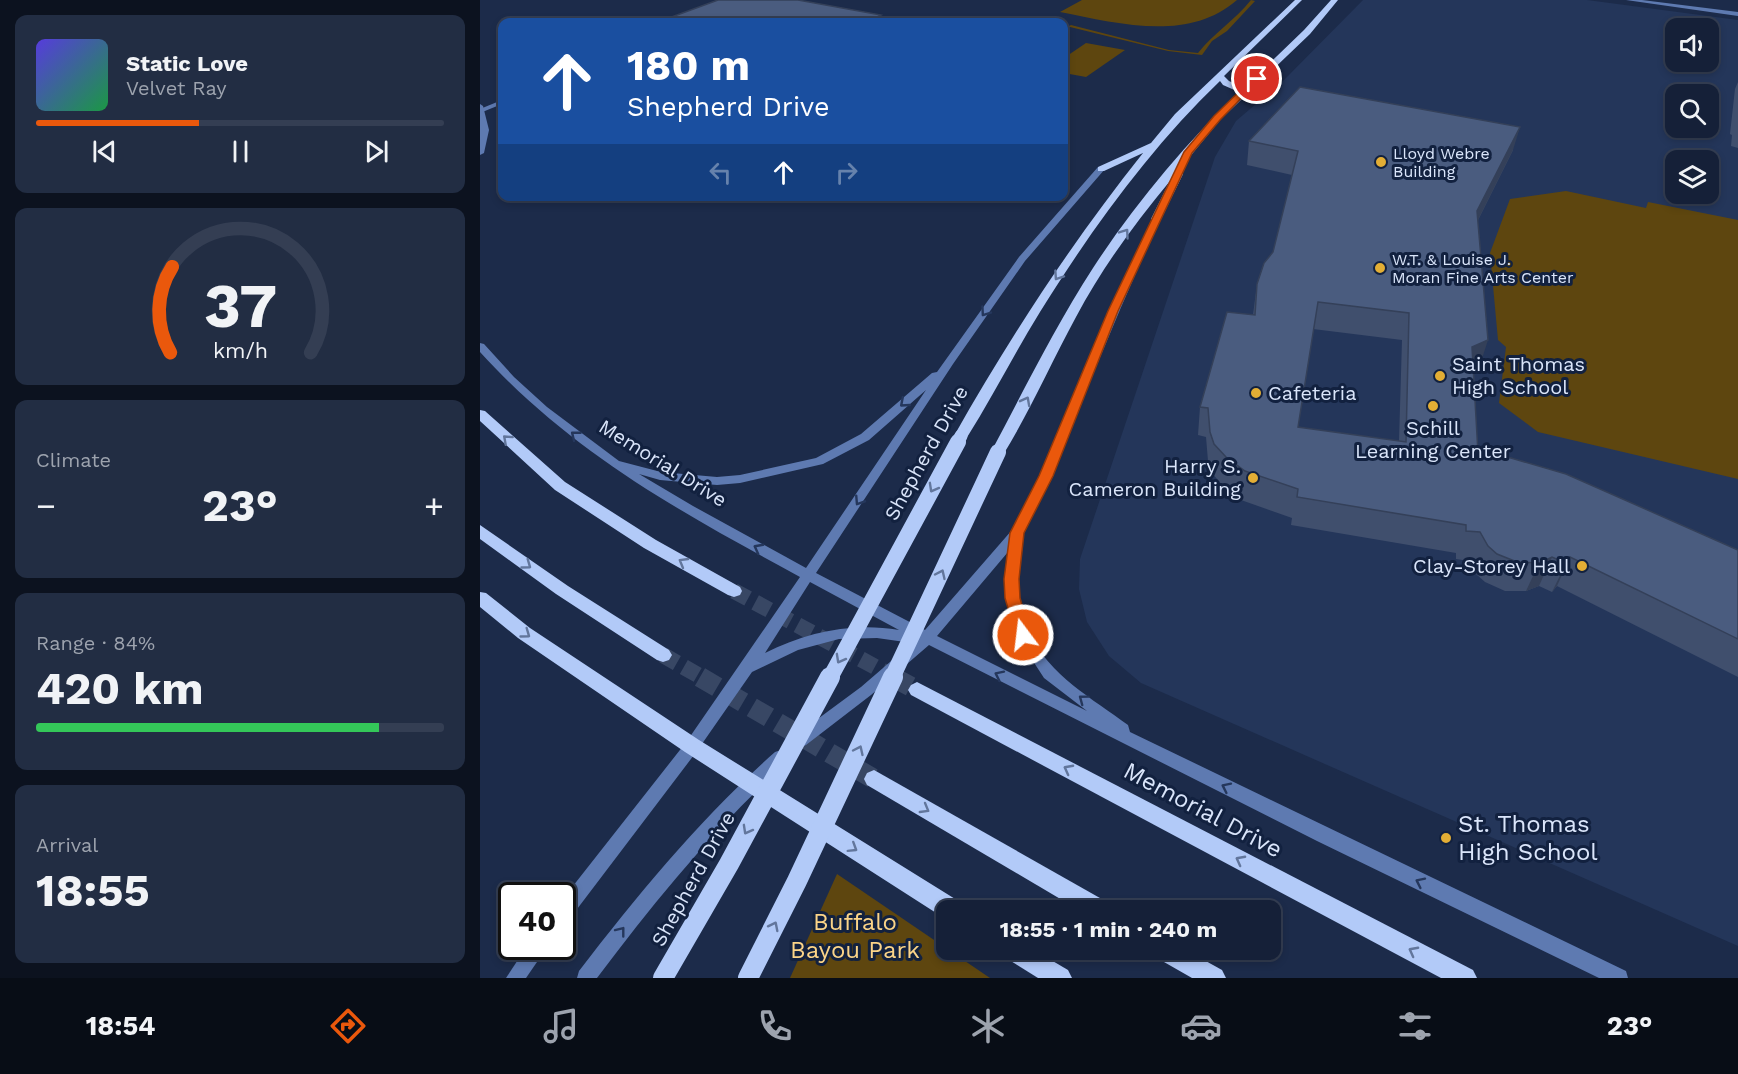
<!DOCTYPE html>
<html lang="en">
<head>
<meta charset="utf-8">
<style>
  :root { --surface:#152038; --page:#222d43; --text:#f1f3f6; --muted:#9da3ae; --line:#343e53; --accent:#ea580c }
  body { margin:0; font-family:"Work Sans",sans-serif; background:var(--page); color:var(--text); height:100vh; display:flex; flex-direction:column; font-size:22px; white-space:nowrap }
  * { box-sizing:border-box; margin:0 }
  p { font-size:20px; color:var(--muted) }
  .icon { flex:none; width:33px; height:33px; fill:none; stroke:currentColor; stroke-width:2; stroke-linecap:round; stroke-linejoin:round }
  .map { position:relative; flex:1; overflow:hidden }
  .panel { display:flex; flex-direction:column; gap:15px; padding:15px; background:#0c121f; width:480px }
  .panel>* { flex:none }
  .hud { position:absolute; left:18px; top:18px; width:570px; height:183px; border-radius:12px; box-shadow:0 3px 9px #0003,0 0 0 2px var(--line); background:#1a4fa0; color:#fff; overflow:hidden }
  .tools { position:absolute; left:1185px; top:18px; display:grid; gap:12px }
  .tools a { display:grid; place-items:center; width:54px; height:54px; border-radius:12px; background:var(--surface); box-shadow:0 3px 9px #0003,0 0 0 2px var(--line); font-size:30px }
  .speed { position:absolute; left:18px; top:882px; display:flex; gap:12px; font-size:30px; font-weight:700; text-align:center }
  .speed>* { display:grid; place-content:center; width:78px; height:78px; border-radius:50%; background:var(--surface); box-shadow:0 3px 9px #0003,0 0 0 2px var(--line); line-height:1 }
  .speed .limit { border:3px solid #111; border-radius:9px; background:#fff; color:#111 }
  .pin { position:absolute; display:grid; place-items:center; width:51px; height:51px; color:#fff; margin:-26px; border:3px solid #fff; border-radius:50%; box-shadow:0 2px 6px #0007 }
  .me { position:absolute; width:66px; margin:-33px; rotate:345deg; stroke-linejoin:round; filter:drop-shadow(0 0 4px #0008) }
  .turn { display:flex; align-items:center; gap:21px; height:126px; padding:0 30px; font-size:27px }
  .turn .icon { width:78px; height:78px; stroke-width:2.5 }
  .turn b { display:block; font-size:42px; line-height:51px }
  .lanes { display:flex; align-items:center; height:57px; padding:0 30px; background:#0003; justify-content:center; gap:30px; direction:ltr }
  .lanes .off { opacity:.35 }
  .big { font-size:45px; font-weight:700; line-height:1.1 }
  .panel .widget { flex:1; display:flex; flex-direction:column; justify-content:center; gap:9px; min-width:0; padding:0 21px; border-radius:12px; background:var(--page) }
  .panel .dial { align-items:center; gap:0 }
  .dial svg { height:156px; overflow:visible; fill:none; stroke:var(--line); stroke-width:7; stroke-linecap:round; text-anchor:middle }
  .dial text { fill:var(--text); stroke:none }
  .song { display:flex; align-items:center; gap:18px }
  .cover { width:72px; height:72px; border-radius:9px; background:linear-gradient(135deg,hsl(250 70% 55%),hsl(140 70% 35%)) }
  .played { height:6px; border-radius:3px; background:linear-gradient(90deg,var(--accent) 40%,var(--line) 40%) }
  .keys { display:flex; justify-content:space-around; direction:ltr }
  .heat { display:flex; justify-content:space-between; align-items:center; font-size:33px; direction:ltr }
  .charge { height:9px; border-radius:4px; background:linear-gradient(90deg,#34c759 84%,var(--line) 0) }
  .trip { position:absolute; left:456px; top:900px; width:345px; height:60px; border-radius:12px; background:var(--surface); box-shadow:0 3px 9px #0003,0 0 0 2px var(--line); font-weight:700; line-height:60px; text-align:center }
  .tab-bar { display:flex; height:96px; justify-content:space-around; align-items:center; background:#080d16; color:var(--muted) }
  .tab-bar .icon { width:42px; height:42px }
  .tab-bar .selected { color:var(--accent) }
  .tab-bar b { font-size:27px; color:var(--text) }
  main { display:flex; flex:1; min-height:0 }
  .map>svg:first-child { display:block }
  .built { fill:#24365a; fill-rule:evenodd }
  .green { fill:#5e460f }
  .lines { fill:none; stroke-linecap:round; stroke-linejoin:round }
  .primary-tunnel-far1 { stroke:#384764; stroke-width:16; stroke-dasharray:16 8; stroke-linecap:butt }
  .primary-tunnel { stroke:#384764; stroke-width:20; stroke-dasharray:20 10; stroke-linecap:butt }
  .minor { fill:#5e7ab1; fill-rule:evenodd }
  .tertiary { fill:#5e7ab1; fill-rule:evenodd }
  .primary { fill:#b2caf8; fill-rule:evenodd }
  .primary-bridge-far2 { stroke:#b2caf8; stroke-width:13 }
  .primary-bridge-far1 { stroke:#b2caf8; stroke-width:16 }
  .primary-bridge { stroke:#b2caf8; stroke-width:20 }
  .wall { fill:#404f6d; fill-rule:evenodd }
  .shaded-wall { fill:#344059 }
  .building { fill:#4a5c7f; stroke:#344059; stroke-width:1.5; fill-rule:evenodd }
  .oneway { stroke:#62769c }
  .oneway2 { stroke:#25375c }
  .route { fill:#ea580c; stroke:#983908; stroke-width:1.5 }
  .poi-dot { fill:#e3ae35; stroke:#12213f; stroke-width:2 }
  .labels { text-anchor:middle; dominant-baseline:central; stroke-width:6; stroke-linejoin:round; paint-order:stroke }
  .far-poi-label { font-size:16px; fill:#dae5fa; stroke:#12213f; text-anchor:start }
  .poi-label { font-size:20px; fill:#dae5fa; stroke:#12213f; text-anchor:start }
  .street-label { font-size:20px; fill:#dae5fa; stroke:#12213f }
  .near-street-label { font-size:24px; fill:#dae5fa; stroke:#12213f }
  .near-poi-label { font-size:24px; fill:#dae5fa; stroke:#12213f; text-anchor:start }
  .near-park-label { font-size:24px; fill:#fbd488; stroke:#12213f }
</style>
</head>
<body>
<main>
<section class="panel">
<div class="widget">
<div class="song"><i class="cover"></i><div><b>Static Love</b><p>Velvet Ray</p></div></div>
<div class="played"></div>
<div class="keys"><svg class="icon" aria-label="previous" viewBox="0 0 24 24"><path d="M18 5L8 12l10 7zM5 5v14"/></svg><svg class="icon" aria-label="pause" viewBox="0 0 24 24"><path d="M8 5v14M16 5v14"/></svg><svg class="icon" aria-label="next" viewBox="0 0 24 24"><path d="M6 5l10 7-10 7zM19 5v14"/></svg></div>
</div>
<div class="widget dial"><svg viewBox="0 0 100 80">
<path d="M14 69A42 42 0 1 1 86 69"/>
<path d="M14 69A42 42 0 0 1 15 25" stroke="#ea580c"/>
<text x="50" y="56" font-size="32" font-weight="700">37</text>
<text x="50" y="72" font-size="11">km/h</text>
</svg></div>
<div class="widget"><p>Climate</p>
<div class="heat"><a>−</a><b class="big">23°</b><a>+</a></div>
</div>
<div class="widget"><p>Range · 84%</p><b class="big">420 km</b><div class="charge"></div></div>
<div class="widget"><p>Arrival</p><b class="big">18:55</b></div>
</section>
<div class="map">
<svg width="1258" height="978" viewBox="0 0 1258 978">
  <rect width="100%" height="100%" fill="#1c2b4a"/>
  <!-- built -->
  <path class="built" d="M 883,0 L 1107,0 L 1258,20 L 1258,946 L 661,683 L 629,656 L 607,622 L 599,589 L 600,559 L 735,157 L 756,121 L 804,80 ZM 1196,28 L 1228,28 L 1228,62 L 1196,62 ZM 1196,94 L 1228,94 L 1228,128 L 1196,128 ZM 1196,160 L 1228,160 L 1228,194 L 1196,194 Z"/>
  <!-- green -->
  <g class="green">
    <path d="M 602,0 L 757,0 C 708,43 637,23 580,12 Z"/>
    <path d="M 771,0 L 775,1 L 747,31 L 732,41 L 722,55 L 688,51 L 590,27 L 584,29 L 591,25 L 689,50 L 718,53 C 734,33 755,20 771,0 Z"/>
    <polygon points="606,43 645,50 606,77 584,73 584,58"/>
    <polygon points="1086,191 1166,208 1168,202 1258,220 1258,479 1058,432 1019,403 1026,347 1018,340 1010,253 1030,199"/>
    <polygon points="357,874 510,978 310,978"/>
  </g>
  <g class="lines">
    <!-- primary-tunnel-far1 -->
    <g class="primary-tunnel-far1">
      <polyline points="254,591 416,678"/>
      <polyline points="183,655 223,678"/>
    </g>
    <!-- primary-tunnel -->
    <g class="primary-tunnel">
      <polyline points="220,677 394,779"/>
      <polyline points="413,677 437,690"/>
    </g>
    <!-- minor -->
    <g class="minor">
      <polygon points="1146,0 1162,0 1258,12 1258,16"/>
      <polygon points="22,100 22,104 0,113 0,109"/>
    </g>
    <!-- tertiary -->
    <g class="tertiary">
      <polygon points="0,104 3,106 9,130 4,153 0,155"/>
      <path d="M 618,167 L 625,169 L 545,261 L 473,364 L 336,573 L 445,630 L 532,530 L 560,476 L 628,311 L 672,219 L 679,217 L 680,219 C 642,302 608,386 574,470 C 566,490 547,516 543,536 C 537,567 535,604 550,634 C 569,675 613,699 648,725 L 650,732 L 1146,971 L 1148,978 L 1119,978 L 837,841 L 449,645 L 391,695 L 326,745 L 321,747 L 316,745 L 313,740 L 316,735 L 381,687 L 432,643 L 397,638 L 359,639 L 318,650 L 272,672 L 217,751 L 88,921 L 82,924 L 82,900 L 207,741 L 320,577 C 201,512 93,454 0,352 L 0,343 L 4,344 L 34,377 L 67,407 L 139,461 L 181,472 L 237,477 L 260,475 L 336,458 L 381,434 L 452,373 L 457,372 L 539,257 ZM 446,390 L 326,568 L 213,506 L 159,474 L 180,480 L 237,485 L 260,483 L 343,464 L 389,440 ZM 528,552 L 524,579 L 526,598 L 536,635 L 564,678 L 607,711 L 457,636 ZM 330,582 L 419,630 C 372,622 327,632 285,653 Z"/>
      <path d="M 301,750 L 307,752 L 309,757 L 307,762 C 235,827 175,901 117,978 L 97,978 L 99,971 C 159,893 221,818 295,752 Z"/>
      <polygon points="47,946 68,946 46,978 26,978"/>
    </g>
    <!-- primary -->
    <g class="primary">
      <path d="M 815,0 L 822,0 L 744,76 L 749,81 L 764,88 L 824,30 L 851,0 L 858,0 L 830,34 L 740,120 L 698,171 L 703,174 L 680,221 L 671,219 L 690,181 C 655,223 622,268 596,317 C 571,363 550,411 523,455 L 513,455 L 511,452 C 544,390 575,327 613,268 C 654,205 705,144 759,92 L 743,85 L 740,81 C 670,148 611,230 560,312 C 534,354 512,398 486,439 L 476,439 L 474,436 C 530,337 592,242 663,153 L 624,171 L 618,171 L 618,167 L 671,143 L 695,114 Z"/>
      <polygon points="0,410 5,411 85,482 176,540 260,587 262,591 260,595 254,597 248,595 164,548 75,490 0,421"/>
      <polygon points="0,525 88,586 189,650 192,655 189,660 183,662 177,660 76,594 0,539"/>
      <polygon points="0,592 6,593 50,628 219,740 480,902 483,910 466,910 466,919 464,918 205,752 38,638 0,607"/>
      <polygon points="437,682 993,970 997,978 961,978 431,695 428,690 431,685"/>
      <polygon points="394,770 627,902 630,910 599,910 387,785 384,779 387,773"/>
      <polygon points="523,950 554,950 588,970 592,978 558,978 526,958"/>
      <polygon points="674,950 706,950 742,970 746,978 712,978 677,958"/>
    </g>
    <!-- primary-bridge-far2 -->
    <polyline class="primary-bridge-far2" points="477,443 481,436"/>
    <!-- primary-bridge-far1 -->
    <g class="primary-bridge-far1">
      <polyline points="350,678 478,442"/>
      <polyline points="412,678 518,452"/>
    </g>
    <!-- primary-bridge -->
    <g class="primary-bridge">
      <polyline points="183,978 249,864 350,677"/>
      <polyline points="268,978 317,881 413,677"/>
    </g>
  </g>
  <!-- wall -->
  <g class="wall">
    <polygon points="1258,82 1258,148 1251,146 1252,135 1250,134 1255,89"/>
    <path d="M 769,141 L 1033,150 L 998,220 L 999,368 L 993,370 L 998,453 L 1258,550 L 1258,677 L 1077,586 L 1072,592 L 1059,586 L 1046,591 L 1025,591 L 1005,582 L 996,574 L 989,561 L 976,559 L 976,553 L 811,525 L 812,518 L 761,500 L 743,486 L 731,472 L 728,461 L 726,437 L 718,435 L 720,407 L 773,315 L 777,284 L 793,252 L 812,175 L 767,165 ZM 833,329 L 922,340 L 919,441 L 818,427 Z"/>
  </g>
  <!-- shaded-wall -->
  <g class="shaded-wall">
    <polygon points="401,15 402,22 388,22"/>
    <polygon points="1040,127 1033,150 990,236 997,211"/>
    <polygon points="1008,340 999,368 983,374 992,347"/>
    <polygon points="1072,557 1059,586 1046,591 1059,563"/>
    <polygon points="1090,557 1077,586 1072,592 1086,563"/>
  </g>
  <!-- building -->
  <g class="building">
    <polygon points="238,0 318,0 401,15 388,22 392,22 178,22"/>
    <path d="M 820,87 L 1040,127 L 997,211 L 1008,340 L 992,347 L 998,453 L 1031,458 L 1086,474 L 1258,550 L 1258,639 L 1090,557 L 1086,563 L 1072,557 L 1059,563 L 1037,562 L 1017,554 L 1008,546 L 1000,532 L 986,531 L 986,525 L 817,497 L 818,489 L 765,471 L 746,457 L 734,444 L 730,432 L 728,408 L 720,407 L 747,312 L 775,315 L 777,284 L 784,263 L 793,252 L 818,151 L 769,141 ZM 838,302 L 929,313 L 926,442 L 818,427 Z"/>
  </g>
  <!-- one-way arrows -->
  <defs><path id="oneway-chevron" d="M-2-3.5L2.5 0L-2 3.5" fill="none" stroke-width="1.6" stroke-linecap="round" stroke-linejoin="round" transform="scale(1.5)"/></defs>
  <g class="oneway">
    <use href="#oneway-chevron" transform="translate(645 233) rotate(-55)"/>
    <use href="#oneway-chevron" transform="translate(578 276) rotate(124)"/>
    <use href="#oneway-chevron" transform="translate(546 401) rotate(-62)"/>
    <use href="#oneway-chevron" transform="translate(27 439) rotate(-138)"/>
    <use href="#oneway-chevron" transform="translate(453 488) rotate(119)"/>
    <use href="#oneway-chevron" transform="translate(203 562) rotate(-150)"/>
    <use href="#oneway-chevron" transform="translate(47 565) rotate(36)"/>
    <use href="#oneway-chevron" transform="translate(461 574) rotate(-65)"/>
    <use href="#oneway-chevron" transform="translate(46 634) rotate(36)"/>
    <use href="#oneway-chevron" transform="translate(360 659) rotate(119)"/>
    <use href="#oneway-chevron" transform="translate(379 750) rotate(-65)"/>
    <use href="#oneway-chevron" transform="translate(588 769) rotate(-152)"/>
    <use href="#oneway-chevron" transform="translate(445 809) rotate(30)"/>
    <use href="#oneway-chevron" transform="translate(267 830) rotate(119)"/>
    <use href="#oneway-chevron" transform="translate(373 848) rotate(32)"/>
    <use href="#oneway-chevron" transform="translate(760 860) rotate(-152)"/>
    <use href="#oneway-chevron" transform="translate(294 926) rotate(-63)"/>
    <use href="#oneway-chevron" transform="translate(933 951) rotate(-152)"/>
  </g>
  <g class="oneway2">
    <use href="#oneway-chevron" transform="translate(505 312) rotate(125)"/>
    <use href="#oneway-chevron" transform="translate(424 403) rotate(139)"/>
    <use href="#oneway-chevron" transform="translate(95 435) rotate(-141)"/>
    <use href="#oneway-chevron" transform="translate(379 501) rotate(123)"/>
    <use href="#oneway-chevron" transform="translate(278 548) rotate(-152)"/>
    <use href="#oneway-chevron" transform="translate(519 675) rotate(-154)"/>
    <use href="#oneway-chevron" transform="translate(603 699) rotate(-143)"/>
    <use href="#oneway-chevron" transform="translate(746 787) rotate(-154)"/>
    <use href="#oneway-chevron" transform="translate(940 882) rotate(-154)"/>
    <use href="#oneway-chevron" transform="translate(141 931) rotate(-52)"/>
  </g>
  <!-- route -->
  <polygon class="route" points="774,77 780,79 740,120 712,153 638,311 573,476 544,533 539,579 540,598 551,635 548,639 543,641 537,639 525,598 524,579 530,533 559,476 628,311 704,152 734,116"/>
  <!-- markers -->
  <g class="poi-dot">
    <circle cx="901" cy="162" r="6"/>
    <circle cx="900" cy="268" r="6"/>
    <circle cx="960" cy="376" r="6"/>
    <circle cx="776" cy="393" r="6"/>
    <circle cx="953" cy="406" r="6"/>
    <circle cx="773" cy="478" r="6"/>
    <circle cx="1102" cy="566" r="6"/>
    <circle cx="966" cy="838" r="6"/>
  </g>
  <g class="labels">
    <!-- far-poi labels -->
    <g class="far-poi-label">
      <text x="913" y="153">Lloyd Webre<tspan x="913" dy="18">Building</tspan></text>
      <text x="912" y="259">W.T. &amp; Louise J.<tspan x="912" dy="18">Moran Fine Arts Center</tspan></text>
    </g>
    <!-- poi labels -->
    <g class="poi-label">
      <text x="972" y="364">Saint Thomas<tspan x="972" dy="23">High School</tspan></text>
      <text x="788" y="393">Cafeteria</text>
      <text x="953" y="428" text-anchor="middle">Schill<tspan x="953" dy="23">Learning Center</tspan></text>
      <text x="761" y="466" text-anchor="end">Harry S.<tspan x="761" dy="23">Cameron Building</tspan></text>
      <text x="1090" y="566" text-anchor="end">Clay-Storey Hall</text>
    </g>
    <!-- street labels -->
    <g class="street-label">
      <text transform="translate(446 453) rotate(-61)">Shepherd Drive</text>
      <text transform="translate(183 463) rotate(32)">Memorial Drive</text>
      <text transform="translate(213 879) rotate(-61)">Shepherd Drive</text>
    </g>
    <!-- near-street labels -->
    <g class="near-street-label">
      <text transform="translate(723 810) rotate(28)">Memorial Drive</text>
    </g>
    <!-- near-poi labels -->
    <g class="near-poi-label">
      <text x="978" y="824">St. Thomas<tspan x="978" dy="28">High School</tspan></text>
    </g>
    <!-- near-park labels -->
    <g class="near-park-label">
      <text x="375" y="922">Buffalo<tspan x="375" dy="28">Bayou Park</tspan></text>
    </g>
  </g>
</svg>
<div class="tools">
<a><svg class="icon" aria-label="sound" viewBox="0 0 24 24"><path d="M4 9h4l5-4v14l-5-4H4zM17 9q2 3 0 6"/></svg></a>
<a><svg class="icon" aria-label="search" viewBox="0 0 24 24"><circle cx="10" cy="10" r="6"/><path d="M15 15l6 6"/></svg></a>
<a><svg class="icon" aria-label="layers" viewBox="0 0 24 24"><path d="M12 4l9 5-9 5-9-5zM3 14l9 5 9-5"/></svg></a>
</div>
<div class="speed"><div class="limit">40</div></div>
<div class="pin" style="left:777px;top:79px;background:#d93025"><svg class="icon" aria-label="arrive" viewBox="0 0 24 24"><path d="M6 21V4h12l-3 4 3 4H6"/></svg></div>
<svg class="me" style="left:543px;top:635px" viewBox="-20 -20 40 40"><circle r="17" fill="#ea580c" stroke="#fff" stroke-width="3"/><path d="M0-11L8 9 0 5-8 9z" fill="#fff"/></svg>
<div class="trip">18:55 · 1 min · 240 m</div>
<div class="hud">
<div class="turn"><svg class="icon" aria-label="ahead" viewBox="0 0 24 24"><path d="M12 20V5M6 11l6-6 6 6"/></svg><div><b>180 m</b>Shepherd Drive</div></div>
<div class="lanes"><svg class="icon off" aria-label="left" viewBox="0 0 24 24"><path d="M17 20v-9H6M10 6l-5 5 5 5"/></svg><svg class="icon" aria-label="ahead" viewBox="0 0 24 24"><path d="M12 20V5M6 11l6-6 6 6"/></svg><svg class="icon off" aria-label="right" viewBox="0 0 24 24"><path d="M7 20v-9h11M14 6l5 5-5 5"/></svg></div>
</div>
</div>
</main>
<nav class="tab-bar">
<b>18:54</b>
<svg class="icon selected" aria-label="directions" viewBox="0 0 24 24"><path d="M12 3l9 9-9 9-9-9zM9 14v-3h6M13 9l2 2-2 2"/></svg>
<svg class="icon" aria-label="music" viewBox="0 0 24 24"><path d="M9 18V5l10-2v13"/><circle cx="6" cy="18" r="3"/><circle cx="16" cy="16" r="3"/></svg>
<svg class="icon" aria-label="phone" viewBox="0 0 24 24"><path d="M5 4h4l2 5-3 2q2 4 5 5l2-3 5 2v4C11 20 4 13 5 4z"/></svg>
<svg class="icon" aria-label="climate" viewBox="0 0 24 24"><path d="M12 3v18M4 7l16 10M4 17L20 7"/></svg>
<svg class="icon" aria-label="car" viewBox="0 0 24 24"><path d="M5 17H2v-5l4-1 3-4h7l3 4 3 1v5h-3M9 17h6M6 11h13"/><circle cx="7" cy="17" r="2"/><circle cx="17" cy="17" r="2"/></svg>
<svg class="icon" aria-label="filters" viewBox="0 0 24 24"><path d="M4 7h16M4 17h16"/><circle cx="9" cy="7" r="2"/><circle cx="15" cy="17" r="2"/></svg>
<b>23°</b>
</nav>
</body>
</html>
